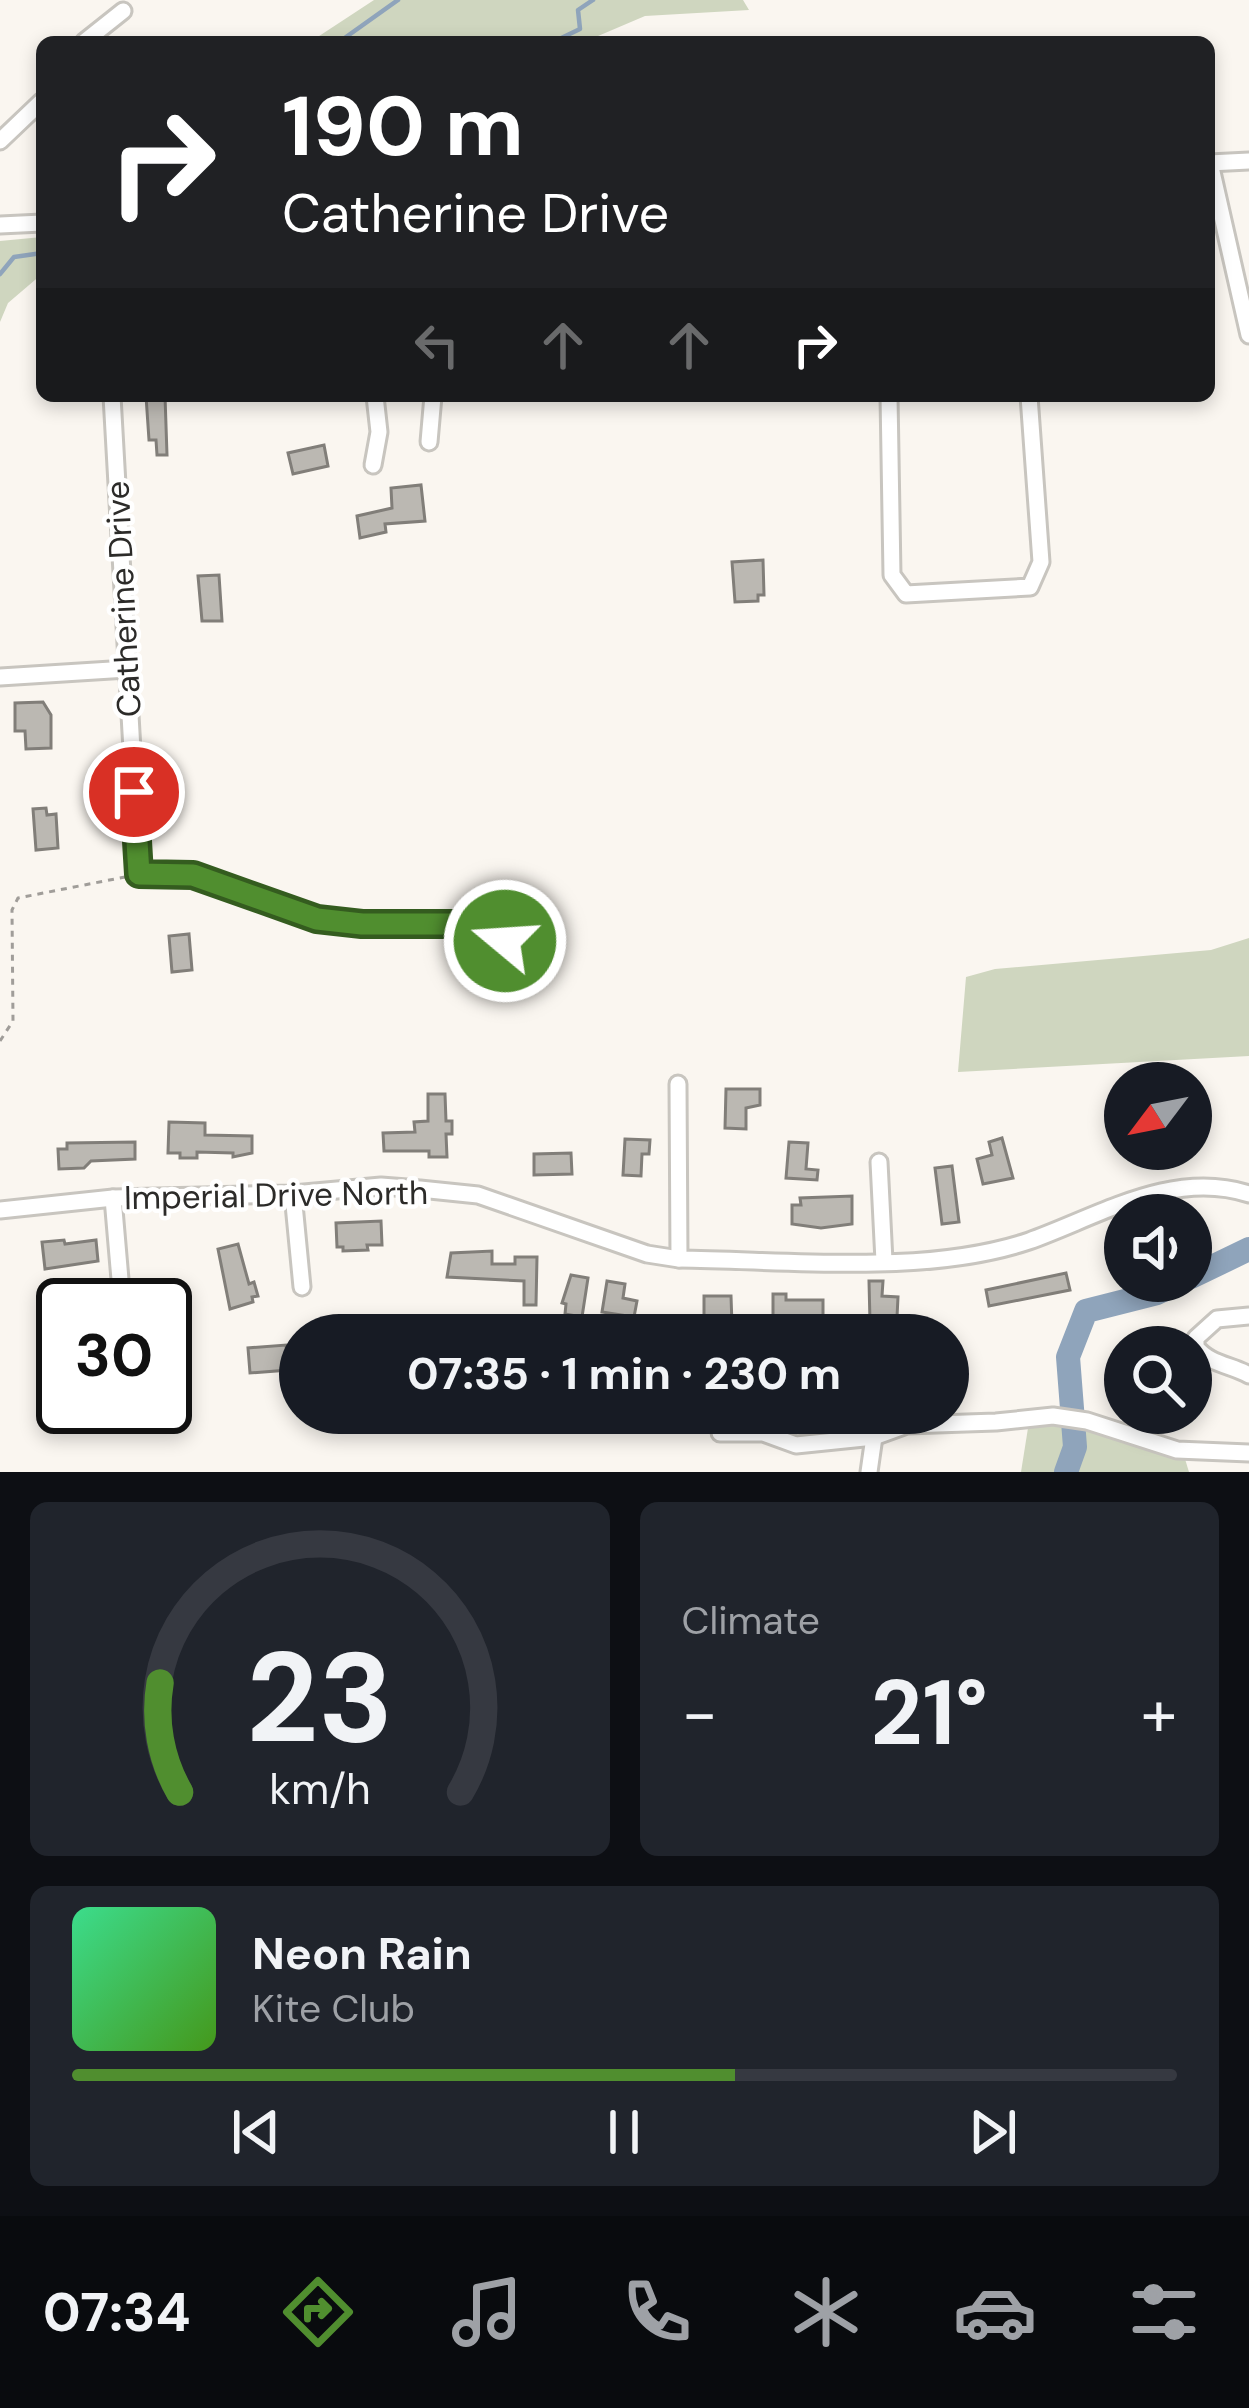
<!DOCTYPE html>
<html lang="en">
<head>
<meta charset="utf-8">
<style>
  :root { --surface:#171b24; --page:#20242c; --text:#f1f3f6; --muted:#9ea1a6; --line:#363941; --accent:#508e2f }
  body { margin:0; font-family:"DM Sans",sans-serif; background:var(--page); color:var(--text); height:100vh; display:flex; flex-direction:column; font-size:45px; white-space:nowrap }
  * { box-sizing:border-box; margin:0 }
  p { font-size:39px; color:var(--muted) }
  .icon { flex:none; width:66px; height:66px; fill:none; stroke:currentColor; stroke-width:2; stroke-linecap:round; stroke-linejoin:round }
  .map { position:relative; height:1472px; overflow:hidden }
  .panel { display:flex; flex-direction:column; gap:30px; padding:30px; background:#0d0f14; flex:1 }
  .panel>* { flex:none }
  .hud { position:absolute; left:36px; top:36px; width:1179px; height:366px; border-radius:18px; box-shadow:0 6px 18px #0003; background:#202124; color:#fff; overflow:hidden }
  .needle { width:78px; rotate:238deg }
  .tools { position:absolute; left:1104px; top:1062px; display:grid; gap:24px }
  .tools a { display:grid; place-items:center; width:108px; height:108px; border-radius:50%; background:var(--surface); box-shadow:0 6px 18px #0003; font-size:60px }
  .speed { position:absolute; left:36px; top:1278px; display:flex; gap:24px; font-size:60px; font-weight:700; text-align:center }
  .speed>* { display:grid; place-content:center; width:156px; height:156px; border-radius:50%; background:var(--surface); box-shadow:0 6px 18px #0003; line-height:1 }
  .speed .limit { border:6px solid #111; border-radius:18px; background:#fff; color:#111 }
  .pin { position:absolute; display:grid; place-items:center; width:102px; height:102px; color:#fff; margin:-51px; border:6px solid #fff; border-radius:50%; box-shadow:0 3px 12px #0007 }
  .me { position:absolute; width:132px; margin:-66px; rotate:288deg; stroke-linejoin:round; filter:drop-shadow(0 0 9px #0008) }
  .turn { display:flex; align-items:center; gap:42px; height:252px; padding:0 48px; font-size:54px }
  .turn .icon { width:156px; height:156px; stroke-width:2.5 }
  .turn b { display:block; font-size:84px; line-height:102px }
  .lanes { display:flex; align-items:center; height:114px; padding:0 48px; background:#0003; justify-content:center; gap:60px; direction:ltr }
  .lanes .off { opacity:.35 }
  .big { font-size:90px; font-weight:700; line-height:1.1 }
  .panel .widget { flex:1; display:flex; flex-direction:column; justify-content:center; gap:18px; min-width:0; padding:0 42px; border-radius:18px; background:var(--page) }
  .panel .dial { align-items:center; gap:0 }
  .dial svg { height:312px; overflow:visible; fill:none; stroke:var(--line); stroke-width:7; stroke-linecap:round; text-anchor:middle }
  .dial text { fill:var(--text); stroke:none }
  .song { display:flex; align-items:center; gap:36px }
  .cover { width:144px; height:144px; border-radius:18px; background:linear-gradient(135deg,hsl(150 70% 55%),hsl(100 70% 35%)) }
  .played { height:12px; border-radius:6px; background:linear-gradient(90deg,var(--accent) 60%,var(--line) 60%) }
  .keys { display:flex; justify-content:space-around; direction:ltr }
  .heat { display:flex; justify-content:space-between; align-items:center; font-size:66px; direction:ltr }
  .panel .tiles { flex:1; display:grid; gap:30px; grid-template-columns:1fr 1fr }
  .widget:last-child { grid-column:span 2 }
  .trip { position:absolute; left:279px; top:1314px; width:690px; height:120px; border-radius:60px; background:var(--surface); box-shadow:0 6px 18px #0003; font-weight:700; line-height:120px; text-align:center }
  .tab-bar { display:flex; height:192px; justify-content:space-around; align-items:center; background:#090b0e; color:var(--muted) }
  .tab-bar .icon { width:84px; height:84px }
  .tab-bar .current { color:var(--accent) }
  .tab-bar b { font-size:54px; color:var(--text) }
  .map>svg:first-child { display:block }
  .green { fill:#cfd6bf }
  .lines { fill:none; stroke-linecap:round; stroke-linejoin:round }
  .stream { stroke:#8fa4bb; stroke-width:4.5 }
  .river { stroke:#8fa4bb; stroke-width:24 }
  .building { fill:#bbb8b2; stroke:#817e79; stroke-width:3 }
  .minor-casing { stroke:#c8c5bf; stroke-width:21 }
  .path { stroke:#a09d99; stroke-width:3; stroke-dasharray:6 6; stroke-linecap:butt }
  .minor { stroke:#fff; stroke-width:15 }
  .route-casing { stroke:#345c1f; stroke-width:30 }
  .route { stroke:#508e2f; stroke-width:21 }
  .labels { text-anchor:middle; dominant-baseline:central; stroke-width:9; stroke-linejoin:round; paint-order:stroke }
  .street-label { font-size:33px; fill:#2c2b29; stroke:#fff }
</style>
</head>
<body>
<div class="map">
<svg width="1249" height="1472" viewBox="0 0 1249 1472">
  <rect width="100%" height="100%" fill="#faf6f0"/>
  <!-- green -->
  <g class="green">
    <polygon points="374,0 743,0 749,10 645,16 584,42 310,42"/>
    <polygon points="42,237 42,274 8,303 0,322 0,241"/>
    <polygon points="1249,938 1249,1056 958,1072 966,977 995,969 1211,950"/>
    <polygon points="1062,1422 1185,1459 1189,1472 1021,1472 1028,1428"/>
  </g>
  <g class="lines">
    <!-- stream -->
    <g class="stream">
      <polyline points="339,42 398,0"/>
      <polyline points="553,42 580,29 578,10 593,0"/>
      <polyline points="0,274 14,257 42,253"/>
    </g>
    <!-- river -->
    <g class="river">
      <polyline points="1191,1277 1249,1249"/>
      <polyline points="1066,1472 1075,1447 1068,1357 1086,1311 1157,1293 1182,1281"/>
    </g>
  </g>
  <!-- building -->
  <g class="building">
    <polygon points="146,396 165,396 167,455 157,455 156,440 149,440"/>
    <polygon points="324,445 328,466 293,474 288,453"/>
    <polygon points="421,485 425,521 385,524 386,532 360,538 357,516 392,508 391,488"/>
    <polygon points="763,560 764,595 758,595 758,601 735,602 732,562"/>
    <polygon points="219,575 222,621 202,621 198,576"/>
    <polygon points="43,702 51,715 51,748 26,749 25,731 15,731 15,703"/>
    <polygon points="46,808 47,815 56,814 58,848 36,850 33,809"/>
    <polygon points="189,934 192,970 172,972 169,936"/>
    <polygon points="726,1089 760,1089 760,1105 746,1108 746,1129 725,1128"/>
    <polygon points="428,1094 445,1094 446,1121 452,1121 452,1134 446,1134 447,1157 429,1157 429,1151 384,1151 383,1133 415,1132 414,1122 428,1121"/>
    <polygon points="169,1122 205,1123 205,1135 252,1136 252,1153 233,1157 233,1153 197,1152 197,1158 180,1158 180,1153 168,1153"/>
    <polygon points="1002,1138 1013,1178 983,1184 977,1159 992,1155 989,1142"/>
    <polygon points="625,1139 650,1140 649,1154 642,1154 641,1176 623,1175"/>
    <polygon points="135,1142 135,1159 91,1161 84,1168 59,1169 58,1149 67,1149 67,1143"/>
    <polygon points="789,1142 808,1143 806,1169 818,1170 817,1180 786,1178"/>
    <polygon points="571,1153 572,1174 534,1175 534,1154"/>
    <polygon points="952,1166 959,1222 942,1224 935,1168"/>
    <polygon points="852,1196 852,1224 821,1228 792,1224 792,1205 801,1205 800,1198"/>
    <polygon points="381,1221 382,1245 367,1245 368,1250 343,1251 343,1247 337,1247 336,1223"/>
    <polygon points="64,1240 65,1244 96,1240 98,1261 45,1269 42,1242"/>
    <polygon points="238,1244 249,1284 254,1282 258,1296 252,1297 253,1302 230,1309 218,1249"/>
    <polygon points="492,1251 492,1264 515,1264 515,1257 537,1257 536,1305 524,1305 524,1281 447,1277 451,1253"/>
    <polygon points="1066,1273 1070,1290 989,1306 986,1290"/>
    <polygon points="571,1275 588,1278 582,1317 565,1314 566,1304 562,1303"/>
    <polygon points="607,1281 625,1284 623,1298 637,1301 634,1317 602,1312"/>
    <polygon points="869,1281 883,1281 882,1296 898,1297 897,1317 870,1322"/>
    <polygon points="773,1294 786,1294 786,1300 823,1300 823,1320 773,1320"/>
    <polygon points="704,1296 731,1296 732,1325 704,1325"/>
    <polygon points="286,1345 288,1370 250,1373 248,1348"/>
  </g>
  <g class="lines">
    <defs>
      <g id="minor">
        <polyline points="84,42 123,11"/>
        <polyline points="0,141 42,101"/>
        <polyline points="1209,163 1249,161"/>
        <polyline points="1210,163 1249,335"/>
        <polyline points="0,225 42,223"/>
        <polyline points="112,396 139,874 193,875 317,919 362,924 476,924 490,928 505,941"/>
        <polyline points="889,396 892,575 906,594 1030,587 1041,562 1029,396"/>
        <polyline points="429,442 433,396"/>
        <polyline points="373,465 379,432 375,396"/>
        <polyline points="0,677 127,669"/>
        <polyline points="678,1084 679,1259"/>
        <polyline points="879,1162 884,1261"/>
        <polyline points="293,1194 302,1287"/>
        <polyline points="113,1198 121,1291"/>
        <path d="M 0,1210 L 113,1198 L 293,1194 L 381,1186 L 420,1189 L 478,1195 L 647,1254 L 679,1259 C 788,1260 925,1276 1029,1241 C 1099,1216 1173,1169 1249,1194"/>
        <path d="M 1249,1316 L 1217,1319 L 1196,1338 L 1196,1347 C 1209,1364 1231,1365 1249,1375"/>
        <polyline points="720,1433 763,1433 796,1445 874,1437 907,1425 996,1422 1053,1416 1087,1421 1177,1450 1249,1453"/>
        <polyline points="869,1472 874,1437"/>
      </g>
    </defs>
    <!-- minor casing -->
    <use href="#minor" class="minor-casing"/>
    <!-- path -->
    <polyline class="path" points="0,1041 13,1021 12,910 18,898 125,877"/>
    <!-- minor -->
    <use href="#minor" class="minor"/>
  </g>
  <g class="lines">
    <defs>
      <polyline id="route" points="134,792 139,874 193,875 317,919 362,924 476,924 490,928 505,941"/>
    </defs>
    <!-- route casing -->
    <use href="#route" class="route-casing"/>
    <!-- route -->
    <use href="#route" class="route"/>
  </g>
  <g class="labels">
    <!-- street labels -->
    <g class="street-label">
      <text transform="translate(123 599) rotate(-93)">Catherine Drive</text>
      <text transform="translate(276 1195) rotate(-1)">Imperial Drive North</text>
    </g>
  </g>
</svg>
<div class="tools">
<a><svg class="needle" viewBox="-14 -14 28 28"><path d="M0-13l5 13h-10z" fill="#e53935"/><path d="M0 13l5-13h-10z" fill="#9ea1a6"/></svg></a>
<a><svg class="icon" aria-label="sound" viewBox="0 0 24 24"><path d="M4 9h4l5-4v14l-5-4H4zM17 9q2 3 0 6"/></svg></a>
<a><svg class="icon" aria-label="search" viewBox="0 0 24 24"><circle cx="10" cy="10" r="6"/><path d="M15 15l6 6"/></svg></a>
</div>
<div class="speed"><div class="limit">30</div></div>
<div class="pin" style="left:134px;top:792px;background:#d93025"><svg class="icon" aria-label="arrive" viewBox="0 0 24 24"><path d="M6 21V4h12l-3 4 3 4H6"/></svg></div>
<svg class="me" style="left:505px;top:941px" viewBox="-20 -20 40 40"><circle r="17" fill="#508e2f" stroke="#fff" stroke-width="3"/><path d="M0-11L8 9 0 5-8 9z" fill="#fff"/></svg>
<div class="trip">07:35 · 1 min · 230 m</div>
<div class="hud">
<div class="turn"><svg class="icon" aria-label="right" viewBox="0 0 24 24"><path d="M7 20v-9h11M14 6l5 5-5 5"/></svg><div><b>190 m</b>Catherine Drive</div></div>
<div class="lanes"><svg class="icon off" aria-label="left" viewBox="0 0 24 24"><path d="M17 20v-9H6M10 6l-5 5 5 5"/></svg><svg class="icon off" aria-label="ahead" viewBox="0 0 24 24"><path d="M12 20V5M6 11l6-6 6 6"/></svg><svg class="icon off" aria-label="ahead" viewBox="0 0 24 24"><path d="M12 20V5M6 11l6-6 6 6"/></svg><svg class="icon" aria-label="right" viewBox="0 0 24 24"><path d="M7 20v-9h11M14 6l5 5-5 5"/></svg></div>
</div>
</div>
<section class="panel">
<div class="tiles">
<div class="widget dial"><svg viewBox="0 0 100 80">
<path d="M14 69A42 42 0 1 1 86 69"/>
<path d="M14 69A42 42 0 0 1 9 41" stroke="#508e2f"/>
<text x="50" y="56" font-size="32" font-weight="700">23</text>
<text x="50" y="72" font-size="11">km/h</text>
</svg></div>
<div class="widget"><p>Climate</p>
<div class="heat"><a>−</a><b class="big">21°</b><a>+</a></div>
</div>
<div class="widget">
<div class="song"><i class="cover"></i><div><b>Neon Rain</b><p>Kite Club</p></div></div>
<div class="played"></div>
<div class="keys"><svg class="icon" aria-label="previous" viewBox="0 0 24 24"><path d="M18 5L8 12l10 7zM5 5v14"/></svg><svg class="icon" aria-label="pause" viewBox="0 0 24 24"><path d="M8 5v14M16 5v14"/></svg><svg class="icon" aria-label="next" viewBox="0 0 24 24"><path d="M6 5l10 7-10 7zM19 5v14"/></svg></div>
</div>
</div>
</section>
<nav class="tab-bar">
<b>07:34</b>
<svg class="icon current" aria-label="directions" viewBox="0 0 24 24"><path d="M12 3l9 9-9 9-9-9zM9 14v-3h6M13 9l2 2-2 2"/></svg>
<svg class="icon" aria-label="music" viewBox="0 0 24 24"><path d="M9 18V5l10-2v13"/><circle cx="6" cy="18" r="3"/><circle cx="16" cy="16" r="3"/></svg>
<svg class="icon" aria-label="phone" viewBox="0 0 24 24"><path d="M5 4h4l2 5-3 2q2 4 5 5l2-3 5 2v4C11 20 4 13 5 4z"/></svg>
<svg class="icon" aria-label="climate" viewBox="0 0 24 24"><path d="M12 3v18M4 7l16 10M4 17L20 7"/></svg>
<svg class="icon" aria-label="car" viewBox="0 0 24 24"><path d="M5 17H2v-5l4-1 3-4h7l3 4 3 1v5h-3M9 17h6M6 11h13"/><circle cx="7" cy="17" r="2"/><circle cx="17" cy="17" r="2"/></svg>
<svg class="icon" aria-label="filters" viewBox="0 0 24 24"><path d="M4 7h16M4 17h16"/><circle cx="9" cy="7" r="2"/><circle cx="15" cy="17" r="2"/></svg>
</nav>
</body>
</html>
